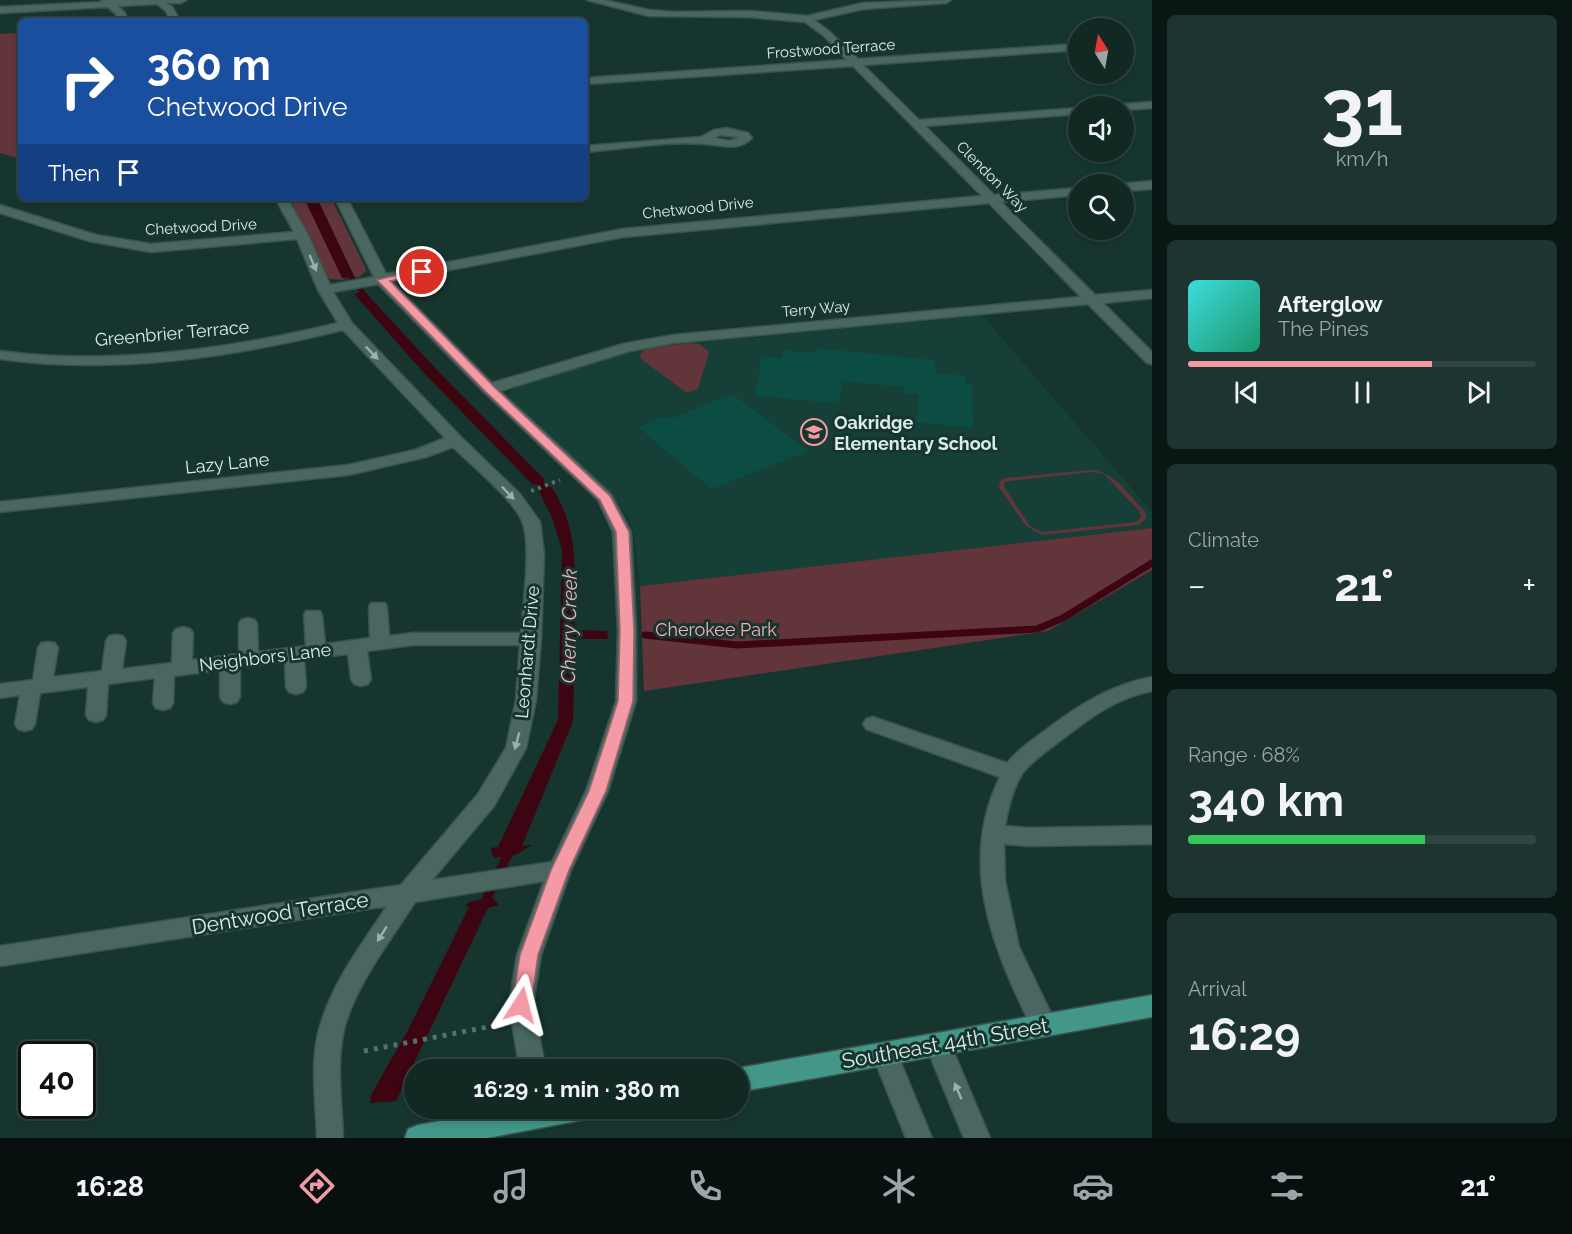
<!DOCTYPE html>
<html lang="en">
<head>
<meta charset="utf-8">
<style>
  :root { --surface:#112823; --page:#1e3430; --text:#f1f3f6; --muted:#9ca6a6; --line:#304441; --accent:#f49aa4 }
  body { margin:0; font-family:Raleway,sans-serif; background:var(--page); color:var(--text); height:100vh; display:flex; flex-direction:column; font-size:22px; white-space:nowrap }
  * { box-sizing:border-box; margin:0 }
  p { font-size:20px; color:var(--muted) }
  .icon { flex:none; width:33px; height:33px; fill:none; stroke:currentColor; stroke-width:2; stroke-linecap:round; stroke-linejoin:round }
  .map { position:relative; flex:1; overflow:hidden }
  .drawer { display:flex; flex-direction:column; gap:15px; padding:15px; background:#091613; width:420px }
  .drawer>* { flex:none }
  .top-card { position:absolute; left:18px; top:18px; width:570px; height:183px; border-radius:9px; box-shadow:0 3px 9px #0003,0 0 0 2px var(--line); background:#1a4fa0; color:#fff; overflow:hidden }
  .needle { width:39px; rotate:349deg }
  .buttons { position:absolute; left:1068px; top:18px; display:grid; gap:12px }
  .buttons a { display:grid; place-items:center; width:66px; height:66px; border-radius:50%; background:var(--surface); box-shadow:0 3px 9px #0003,0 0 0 2px var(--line); font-size:30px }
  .speed { position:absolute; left:18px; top:1041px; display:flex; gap:12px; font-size:30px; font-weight:700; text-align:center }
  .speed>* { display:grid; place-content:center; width:78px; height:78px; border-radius:50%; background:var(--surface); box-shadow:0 3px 9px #0003,0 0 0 2px var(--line); line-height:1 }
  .speed .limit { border:3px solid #111; border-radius:9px; background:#fff; color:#111 }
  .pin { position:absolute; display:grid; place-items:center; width:51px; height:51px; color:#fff; margin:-26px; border:3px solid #fff; border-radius:50%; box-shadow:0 2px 6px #0007 }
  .me { position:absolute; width:66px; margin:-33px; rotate:9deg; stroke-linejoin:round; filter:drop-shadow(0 0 4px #0008) }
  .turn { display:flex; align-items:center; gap:21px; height:126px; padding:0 30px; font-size:27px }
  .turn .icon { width:78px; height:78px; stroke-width:2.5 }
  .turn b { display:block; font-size:42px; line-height:51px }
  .then { display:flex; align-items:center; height:57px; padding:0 30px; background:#0003; gap:12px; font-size:22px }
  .big { font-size:45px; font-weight:700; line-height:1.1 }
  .drawer .card { flex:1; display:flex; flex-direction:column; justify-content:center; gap:9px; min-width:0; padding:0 21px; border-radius:9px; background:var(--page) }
  .drawer .dial { align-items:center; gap:0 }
  .dial b { font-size:78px; line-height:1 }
  .song { display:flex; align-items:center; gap:18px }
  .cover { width:72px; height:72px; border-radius:9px; background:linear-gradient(135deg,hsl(180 70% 55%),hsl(160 70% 35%)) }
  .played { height:6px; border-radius:3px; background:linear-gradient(90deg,var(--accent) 70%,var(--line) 70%) }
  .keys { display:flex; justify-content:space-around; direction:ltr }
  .heat { display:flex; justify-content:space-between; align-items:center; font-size:33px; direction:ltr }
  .charge { height:9px; border-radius:4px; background:linear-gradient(90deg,#34c759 68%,var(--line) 0) }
  .trip { position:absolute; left:404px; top:1059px; width:345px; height:60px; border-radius:30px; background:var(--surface); box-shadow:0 3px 9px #0003,0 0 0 2px var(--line); font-weight:700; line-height:60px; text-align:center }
  .menu { display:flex; height:96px; justify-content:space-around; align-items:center; background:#07100e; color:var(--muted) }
  .menu .icon { width:42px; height:42px }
  .menu .current { color:var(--accent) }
  .menu b { font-size:27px; color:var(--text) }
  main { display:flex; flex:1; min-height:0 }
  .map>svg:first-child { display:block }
  .built { fill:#163f37 }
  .green { fill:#62353b; fill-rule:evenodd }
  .water { fill:#3d0412 }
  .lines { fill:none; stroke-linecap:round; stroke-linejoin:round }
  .stream-far2 { stroke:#3d0412; stroke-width:5 }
  .stream-far1 { stroke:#3d0412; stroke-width:7 }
  .stream { stroke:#3d0412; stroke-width:9 }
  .building { fill:#0b4d43 }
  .minor-casing { stroke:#39524d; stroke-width:3 }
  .major-casing { stroke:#39524d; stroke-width:3 }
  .path-far1 { stroke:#56706b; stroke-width:4; stroke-dasharray:3 4.5; stroke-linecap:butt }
  .path { stroke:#56706b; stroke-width:5; stroke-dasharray:4 6; stroke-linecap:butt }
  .minor { fill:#496760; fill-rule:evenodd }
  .major { fill:#429788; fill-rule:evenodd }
  .oneway { fill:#99b0ab }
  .route { fill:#f49aa4; stroke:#9f646b; stroke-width:1.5 }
  .labels { text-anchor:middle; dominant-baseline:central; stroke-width:6; stroke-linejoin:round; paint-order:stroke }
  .far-street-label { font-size:15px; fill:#dbece8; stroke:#17352f }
  .street-label { font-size:18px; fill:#dbece8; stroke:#17352f }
  .poi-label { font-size:18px; font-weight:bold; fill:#dbece8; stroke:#17352f; text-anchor:start }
  .park-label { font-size:18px; fill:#f6afb6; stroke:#17352f }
  .water-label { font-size:20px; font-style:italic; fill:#f6b0b7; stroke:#17352f }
  .near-street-label { font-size:21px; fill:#dbece8; stroke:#17352f }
</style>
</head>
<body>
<main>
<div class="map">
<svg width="1152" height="1138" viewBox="0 0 1152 1138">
  <rect width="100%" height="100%" fill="#17352f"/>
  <!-- built -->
  <polygon class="built" points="982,315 1152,512 1152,528 640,586 634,534 629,518 599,481 506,399 511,390 516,387 623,354 648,348"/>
  <!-- green -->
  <g class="green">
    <polygon points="21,33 21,159 0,153 0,34"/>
    <polygon points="290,198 304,198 344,280 331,279 323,274"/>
    <polygon points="317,198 331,198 365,267 366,271 359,277 354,276"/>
    <polygon points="689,343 699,344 709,352 698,389 687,393 641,359 640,354 648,348"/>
    <path d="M 1091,470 C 1115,472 1129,495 1145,512 L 1146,518 L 1139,525 L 1042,535 L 1026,526 L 999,487 L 1000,481 L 1006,478 ZM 1092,472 L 1104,474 L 1108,478 L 1140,512 L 1141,517 L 1136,522 L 1042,532 L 1030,526 L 1004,487 L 1004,483 L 1009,481 Z"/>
    <polygon points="1152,528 1152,570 1048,631 644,691 640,586"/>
  </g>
  <!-- water -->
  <g class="water">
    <polygon points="304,198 317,198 354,276 342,278"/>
    <polygon points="364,291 438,371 545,480 533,485 424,373 354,294"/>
    <path d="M 551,487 C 581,528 574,582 575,630 L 607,631 L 608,639 L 575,639 L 573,721 L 522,846 L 532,845 L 516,855 L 494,858 L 490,848 L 498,847 L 558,720 L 562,550 L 552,518 L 539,491 Z"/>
    <polygon points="493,898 499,905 488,908 396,1101 370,1103 371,1095 408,1030 469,907 465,905 472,901"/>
  </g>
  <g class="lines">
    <!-- stream-far2 -->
    <polyline class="stream-far2" points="345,269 367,298"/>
    <!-- stream-far1 -->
    <g class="stream-far1">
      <polyline points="534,477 552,494"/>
      <polyline points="645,635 737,645 1037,629 1063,618 1152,563"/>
    </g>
    <!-- stream -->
    <polyline class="stream" points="483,906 511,848"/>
  </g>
  <!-- building -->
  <g class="building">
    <polygon points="815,348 935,360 935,373 965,376 965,383 972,384 973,428 917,422 918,394 904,393 904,387 842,381 839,404 755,395 762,356 782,358 783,350 814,353"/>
    <polygon points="732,394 808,451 711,489 638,427 665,416 670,419"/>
  </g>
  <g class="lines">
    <defs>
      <g id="minor">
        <polygon points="101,0 186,0 181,3 167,3 173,8 180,21 170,21 166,11 157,4 118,6 125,13 128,21 118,21 116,14 108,7 0,13 0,7 103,2"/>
        <path d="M 587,0 L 604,0 L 649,10 L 673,12 L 749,11 L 807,16 L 863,3 L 951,0 L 946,3 L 863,9 L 814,20 L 830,32 L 858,59 L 1078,44 L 1078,50 L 863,65 L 919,120 L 1078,108 L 1078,114 L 925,126 L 994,195 L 1078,188 L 1078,195 L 1001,202 L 1095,295 L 1152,290 L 1152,298 L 1103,303 L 1152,352 L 1152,364 L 1147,363 L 1088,304 L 673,343 L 630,351 L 500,391 L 611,494 L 631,532 L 636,631 L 636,701 L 608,791 L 571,870 L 541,955 L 533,1005 L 546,1070 L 520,1070 L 509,1005 L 517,955 L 544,881 L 415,902 C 391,940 360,979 346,1022 C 335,1058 342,1102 343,1138 L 317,1138 C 316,1101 309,1058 321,1023 C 334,980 363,943 387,906 L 0,966 L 0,946 L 401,885 L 478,794 L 506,748 L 516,700 L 520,645 L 413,645 L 367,651 L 371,679 L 368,684 L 361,686 L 354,684 L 351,679 L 348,654 L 304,659 L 306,687 L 303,692 L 296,694 L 289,692 L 286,687 L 285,662 L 240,667 L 240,697 L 237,702 L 230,704 L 223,702 L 220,697 L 220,670 L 174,676 L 173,703 L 170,708 L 163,710 L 156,708 L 153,703 L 155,678 L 108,684 L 106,715 L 103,720 L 96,722 L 89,720 L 86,715 L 88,687 L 40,693 L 35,724 L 32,729 L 25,731 L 18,729 L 15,724 L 20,695 L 0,698 L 0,684 L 33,680 L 38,648 L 41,643 L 48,642 L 55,643 L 58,648 L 53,677 L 102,671 L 106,641 L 109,636 L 116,635 L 123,636 L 126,641 L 122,669 L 172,663 L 173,633 L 176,629 L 183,627 L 190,629 L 193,633 L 192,660 L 239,654 L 239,624 L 241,620 L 248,618 L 255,620 L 257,624 L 258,652 L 306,646 L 304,615 L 306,611 L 320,611 L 322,615 L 325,644 L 370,638 L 369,607 L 371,603 L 385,603 L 387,607 L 389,636 L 413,633 L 521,633 C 523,605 532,545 522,521 C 512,498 471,465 453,447 L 426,457 L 348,475 L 0,512 L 0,502 L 348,465 L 415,450 L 445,438 L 343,330 C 232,357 114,375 0,359 L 0,351 C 111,366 230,349 338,323 L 318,290 L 297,239 L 151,252 L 89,241 L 0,213 L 0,205 L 96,235 L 151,244 L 294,232 L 275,198 L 287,198 L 308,235 L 330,285 L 374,277 L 335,198 L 347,198 L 386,274 L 623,229 L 982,196 L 853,66 L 585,84 L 585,78 L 847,60 L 824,36 L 805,22 L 749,17 L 649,16 ZM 989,203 L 1081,297 L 673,335 L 623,344 L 492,383 L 391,281 L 623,237 ZM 378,284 L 484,392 L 598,500 L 613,532 L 618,631 L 616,701 L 586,791 L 552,862 L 432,880 L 494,806 L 526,748 L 536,700 L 541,639 L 544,554 L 540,522 L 520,494 L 461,437 L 352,323 L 333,292 Z"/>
        <polygon points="1152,102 1152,108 1124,110 1124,106 1119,106 1124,104"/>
        <path d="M 727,128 L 748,133 L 752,138 C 737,153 721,144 703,144 C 664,141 624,149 585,152 L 585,146 L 701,137 L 714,130 ZM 720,135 L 740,137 L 730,141 L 714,138 Z"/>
        <polygon points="1152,181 1152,189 1124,191 1124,184 1120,184"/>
        <path d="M 1152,677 L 1152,691 C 1114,698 1086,721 1056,744 C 1044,753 1031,762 1022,774 C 1012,790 1008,809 1005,826 L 1029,828 L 1152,826 L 1152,844 L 1029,846 L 1004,844 L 1005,881 L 1019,947 L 1057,1026 L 1053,1034 L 1044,1037 L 1035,1034 C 995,953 956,866 1000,777 L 866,729 L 863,724 L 866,719 L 873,717 L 1007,763 C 1018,750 1032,740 1046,730 C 1079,705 1110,685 1152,677 Z"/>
        <polygon points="938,1033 947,1036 990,1138 964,1138 925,1044 929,1036"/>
        <polygon points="885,1042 894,1046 932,1138 906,1138 872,1054 876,1046"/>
      </g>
      <g id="major">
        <polygon points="1152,995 1152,1017 738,1092 738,1070 734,1070 738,1068"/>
        <polygon points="511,1108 595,1108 591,1117 582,1120 487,1138 405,1138 408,1129 418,1125"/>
      </g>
    </defs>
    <!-- minor casing -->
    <use href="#minor" class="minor-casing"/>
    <!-- major casing -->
    <use href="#major" class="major-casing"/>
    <!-- path-far1 -->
    <polyline class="path-far1" points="531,491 560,480"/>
    <!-- path -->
    <polyline class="path" points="364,1051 503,1024"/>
    <!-- minor -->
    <use href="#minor" class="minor"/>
    <!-- major -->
    <use href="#major" class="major"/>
  </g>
  <!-- one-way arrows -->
  <defs><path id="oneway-solid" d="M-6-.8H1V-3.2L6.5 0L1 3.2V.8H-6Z" transform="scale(1.5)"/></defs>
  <g class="oneway">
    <use href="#oneway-solid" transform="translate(313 263) rotate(67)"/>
    <use href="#oneway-solid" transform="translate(372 353) rotate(46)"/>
    <use href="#oneway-solid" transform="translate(508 493) rotate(46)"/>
    <use href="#oneway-solid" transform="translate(517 741) rotate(105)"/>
    <use href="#oneway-solid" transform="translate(382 934) rotate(122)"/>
    <use href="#oneway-solid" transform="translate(958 1091) rotate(-113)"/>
  </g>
  <!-- route -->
  <polygon class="route" points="422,269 426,270 426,274 390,281 494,387 610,496 629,532 634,631 633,701 606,791 569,870 538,955 531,1005 528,1010 521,1013 514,1010 512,1005 520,955 551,870 589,791 618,701 620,631 616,532 600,500 485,391 377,280"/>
  <!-- icons -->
  <defs>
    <symbol id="school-ring" viewBox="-11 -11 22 22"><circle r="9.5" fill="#17352f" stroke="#f49aa4" stroke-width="1.5"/><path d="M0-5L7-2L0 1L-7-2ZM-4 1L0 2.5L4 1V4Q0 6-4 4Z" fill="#f49aa4"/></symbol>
  </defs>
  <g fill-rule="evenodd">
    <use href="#school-ring" x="799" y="417" width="30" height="30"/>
  </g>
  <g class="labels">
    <!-- far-street labels -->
    <g class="far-street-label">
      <text transform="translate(831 49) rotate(-4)">Frostwood Terrace</text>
      <text transform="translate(992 177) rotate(45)">Clendon Way</text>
      <text transform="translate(698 208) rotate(-6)">Chetwood Drive</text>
      <text transform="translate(201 227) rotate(-3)">Chetwood Drive</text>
      <text transform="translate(816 309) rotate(-5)">Terry Way</text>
    </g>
    <!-- street labels -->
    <g class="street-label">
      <text transform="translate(172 333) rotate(-5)">Greenbrier Terrace</text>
      <text transform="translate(227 463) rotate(-6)">Lazy Lane</text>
      <text transform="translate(527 652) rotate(-85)">Leonhardt Drive</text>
      <text transform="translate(265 657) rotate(-7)">Neighbors Lane</text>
    </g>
    <!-- poi labels -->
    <g class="poi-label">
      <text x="834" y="422">Oakridge<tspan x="834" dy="21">Elementary School</tspan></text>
    </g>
    <!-- park labels -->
    <g class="park-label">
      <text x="716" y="629">Cherokee Park</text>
    </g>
    <!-- water labels -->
    <g class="water-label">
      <text transform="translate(569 626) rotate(-89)">Cherry Creek</text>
    </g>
    <!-- near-street labels -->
    <g class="near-street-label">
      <text transform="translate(280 913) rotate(-9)">Dentwood Terrace</text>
      <text transform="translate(945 1043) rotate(-10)">Southeast 44th Street</text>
    </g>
  </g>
</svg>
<div class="buttons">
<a><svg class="needle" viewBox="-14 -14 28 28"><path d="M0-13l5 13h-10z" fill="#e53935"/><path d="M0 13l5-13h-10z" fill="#9ca6a6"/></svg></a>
<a><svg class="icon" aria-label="sound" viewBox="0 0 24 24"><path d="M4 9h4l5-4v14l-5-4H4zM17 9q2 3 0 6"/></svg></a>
<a><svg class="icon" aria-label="search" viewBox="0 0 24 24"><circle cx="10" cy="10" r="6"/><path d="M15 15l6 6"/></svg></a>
</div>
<div class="speed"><div class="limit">40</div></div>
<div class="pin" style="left:422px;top:272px;background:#d93025"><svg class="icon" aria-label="arrive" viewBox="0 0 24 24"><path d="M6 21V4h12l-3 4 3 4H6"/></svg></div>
<svg class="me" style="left:521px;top:1005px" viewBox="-20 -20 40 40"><path d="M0-17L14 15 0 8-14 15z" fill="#f49aa4" stroke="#fff" stroke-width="4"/></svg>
<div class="trip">16:29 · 1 min · 380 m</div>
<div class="top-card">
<div class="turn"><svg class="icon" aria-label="right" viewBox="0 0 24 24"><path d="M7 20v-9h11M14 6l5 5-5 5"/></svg><div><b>360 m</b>Chetwood Drive</div></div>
<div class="then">Then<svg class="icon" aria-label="arrive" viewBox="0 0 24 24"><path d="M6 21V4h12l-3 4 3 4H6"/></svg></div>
</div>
</div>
<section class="drawer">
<div class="card dial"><b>31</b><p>km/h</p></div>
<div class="card">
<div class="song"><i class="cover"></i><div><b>Afterglow</b><p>The Pines</p></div></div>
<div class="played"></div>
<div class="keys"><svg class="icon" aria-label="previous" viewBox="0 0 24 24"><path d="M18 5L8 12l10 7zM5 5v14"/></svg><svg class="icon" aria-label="pause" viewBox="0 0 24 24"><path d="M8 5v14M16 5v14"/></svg><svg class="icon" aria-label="next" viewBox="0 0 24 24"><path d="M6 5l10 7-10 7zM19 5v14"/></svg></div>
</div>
<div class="card"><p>Climate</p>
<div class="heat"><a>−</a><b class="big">21°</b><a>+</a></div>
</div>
<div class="card"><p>Range · 68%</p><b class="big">340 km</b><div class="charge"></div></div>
<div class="card"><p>Arrival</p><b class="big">16:29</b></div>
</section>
</main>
<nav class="menu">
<b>16:28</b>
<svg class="icon current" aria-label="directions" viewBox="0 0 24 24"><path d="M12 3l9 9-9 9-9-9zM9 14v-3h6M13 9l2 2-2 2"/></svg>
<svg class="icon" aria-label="music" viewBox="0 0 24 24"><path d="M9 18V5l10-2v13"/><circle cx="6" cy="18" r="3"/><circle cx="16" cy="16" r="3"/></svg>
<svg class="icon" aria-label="phone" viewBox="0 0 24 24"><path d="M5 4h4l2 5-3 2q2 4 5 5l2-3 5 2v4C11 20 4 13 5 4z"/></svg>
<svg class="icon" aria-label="climate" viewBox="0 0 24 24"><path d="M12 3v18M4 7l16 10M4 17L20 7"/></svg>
<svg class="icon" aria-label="car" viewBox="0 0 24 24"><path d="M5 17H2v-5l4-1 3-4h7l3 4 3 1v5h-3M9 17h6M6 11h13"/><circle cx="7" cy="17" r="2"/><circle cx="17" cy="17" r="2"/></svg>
<svg class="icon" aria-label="filters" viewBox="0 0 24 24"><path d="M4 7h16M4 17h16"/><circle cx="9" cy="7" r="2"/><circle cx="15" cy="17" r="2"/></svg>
<b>21°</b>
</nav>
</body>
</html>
